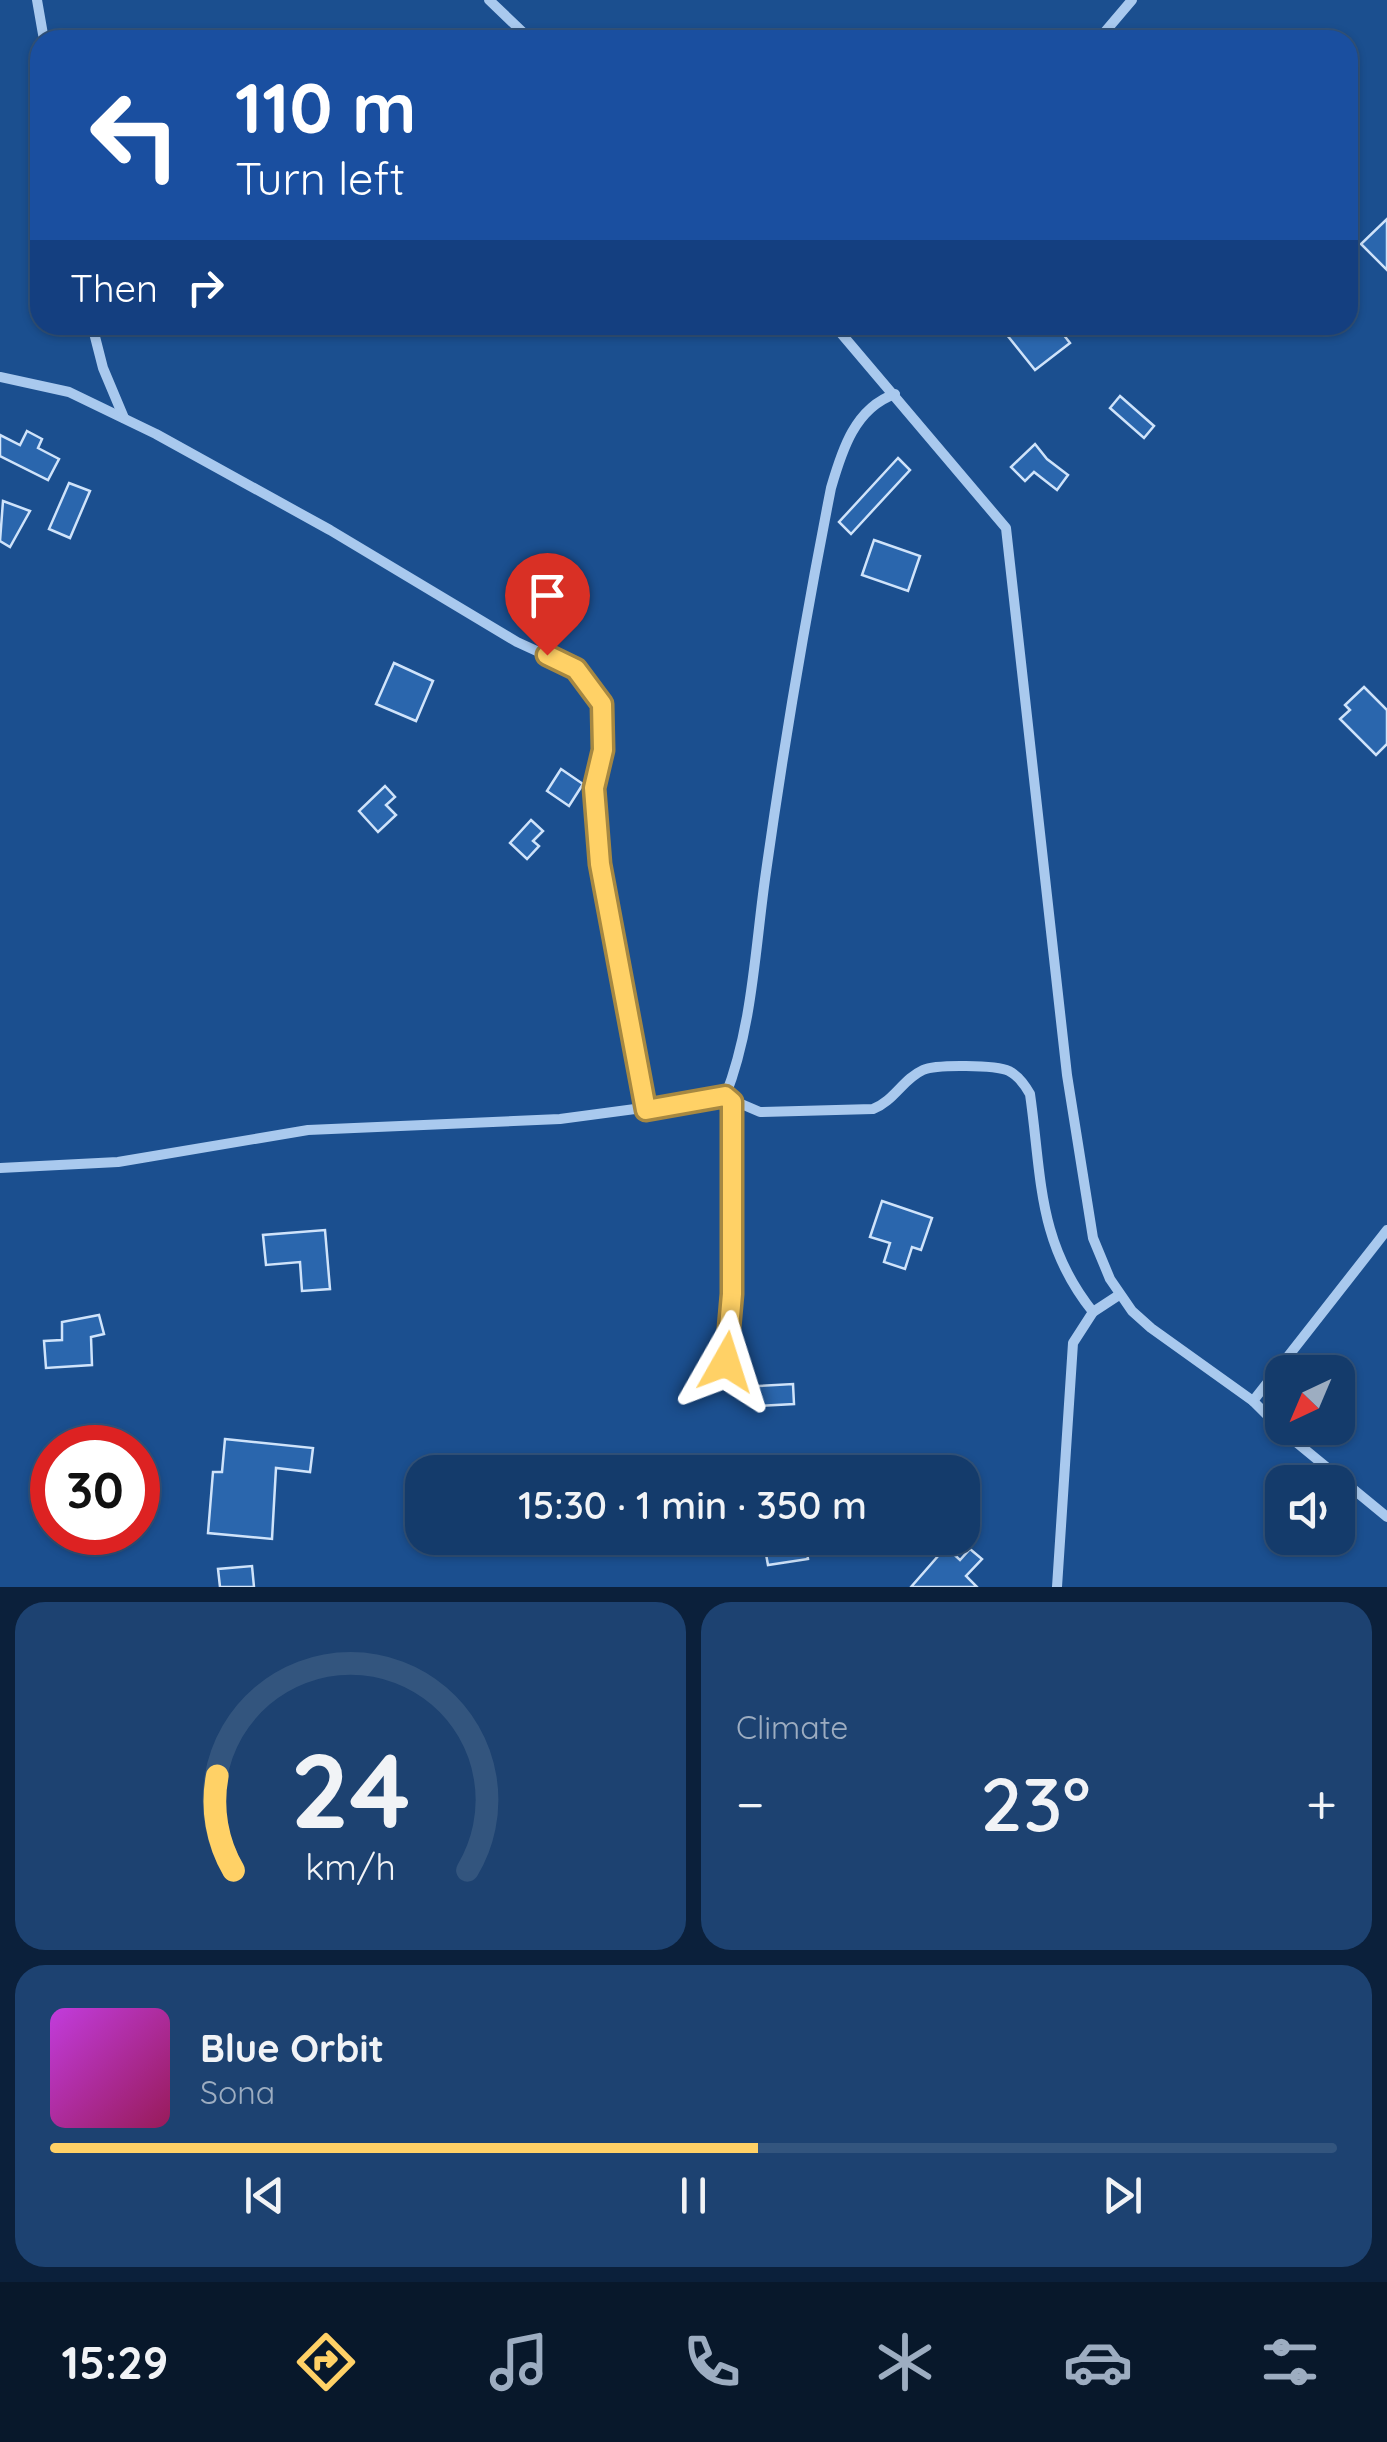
<!DOCTYPE html>
<html lang="en">
<head>
<meta charset="utf-8">
<style>
  :root { --surface:#143b6b; --page:#1d4271; --text:#f1f3f6; --muted:#9dadc1; --line:#33557e; --accent:#ffd166 }
  body { margin:0; font-family:Quicksand,sans-serif; background:var(--page); color:var(--text); height:100vh; display:flex; flex-direction:column; font-size:38px; white-space:nowrap }
  * { box-sizing:border-box; margin:0 }
  p { font-size:32px; color:var(--muted) }
  .icon { flex:none; width:55px; height:55px; fill:none; stroke:currentColor; stroke-width:2; stroke-linecap:round; stroke-linejoin:round }
  .map { position:relative; height:1587px; overflow:hidden }
  .side { display:flex; flex-direction:column; gap:15px; padding:15px; background:#0b203b; flex:1 }
  .side>* { flex:none }
  .hud { position:absolute; left:30px; top:30px; width:1328px; height:305px; border-radius:30px; box-shadow:0 2px 8px #0004,0 0 0 2px var(--line); background:#1a4fa0; color:#fff; overflow:hidden }
  .needle { width:65px; rotate:224deg }
  .controls { position:absolute; left:1265px; top:1355px; display:grid; gap:20px }
  .controls a { display:grid; place-items:center; width:90px; height:90px; border-radius:20px; background:var(--surface); box-shadow:0 2px 8px #0004,0 0 0 2px var(--line); font-size:50px }
  .speed { position:absolute; left:30px; top:1425px; display:flex; gap:20px; font-size:50px; font-weight:700; text-align:center }
  .speed>* { display:grid; place-content:center; width:130px; height:130px; border-radius:50%; background:var(--surface); box-shadow:0 2px 8px #0004,0 0 0 2px var(--line); line-height:1 }
  .speed .limit { border:15px solid #d22; background:#fff; color:#111 }
  .pin { position:absolute; display:grid; place-items:center; width:85px; height:85px; color:#fff; margin:-102px -42px; border-radius:50% 50% 50% 0; rotate:-45deg; box-shadow:0 0 10px #0007 }
  .pin .icon { rotate:45deg }
  .me { position:absolute; width:110px; margin:-55px; rotate:6deg; stroke-linejoin:round; filter:drop-shadow(0 0 8px #0008) }
  .turn { display:flex; align-items:center; gap:35px; height:210px; padding:0 40px; font-size:45px }
  .turn .icon { width:130px; height:130px; stroke-width:2.5 }
  .turn b { display:block; font-size:70px; line-height:85px }
  .then { display:flex; align-items:center; height:95px; padding:0 40px; background:#0003; gap:20px; font-size:38px }
  .big { font-size:75px; font-weight:600; line-height:1.1 }
  .side .tile { flex:1; display:flex; flex-direction:column; justify-content:center; gap:15px; min-width:0; padding:0 35px; border-radius:30px; background:var(--page) }
  .side .dial { align-items:center; gap:0 }
  .dial svg { height:260px; overflow:visible; fill:none; stroke:var(--line); stroke-width:7; stroke-linecap:round; text-anchor:middle }
  .dial text { fill:var(--text); stroke:none }
  .song { display:flex; align-items:center; gap:30px }
  .cover { width:120px; height:120px; border-radius:15px; background:linear-gradient(135deg,hsl(290 70% 55%),hsl(330 70% 35%)) }
  .played { height:10px; border-radius:5px; background:linear-gradient(90deg,var(--accent) 55%,var(--line) 55%) }
  .keys { display:flex; justify-content:space-around; direction:ltr }
  .heat { display:flex; justify-content:space-between; align-items:center; font-size:55px; direction:ltr }
  .side .tiles { flex:1; display:grid; gap:15px; grid-template-columns:1fr 1fr }
  .tile:last-child { grid-column:span 2 }
  .trip { position:absolute; left:405px; top:1455px; width:575px; height:100px; border-radius:30px; background:var(--surface); box-shadow:0 2px 8px #0004,0 0 0 2px var(--line); font-weight:600; line-height:100px; text-align:center }
  .menu { display:flex; height:160px; justify-content:space-around; align-items:center; background:#08182b; color:var(--muted) }
  .menu .icon { width:70px; height:70px }
  .menu .selected { color:var(--accent) }
  .menu b { font-size:45px; color:var(--text) }
  .map>svg:first-child { display:block }
  .building { fill:#2a66ad; stroke:#cfe3fa; stroke-width:2.5 }
  .lines { fill:none; stroke-linecap:round; stroke-linejoin:round }
  .street { stroke:#a9c9ee; stroke-width:10 }
  .route-casing { stroke:#a68842; stroke-width:25 }
  .route { stroke:#ffd166; stroke-width:18 }
</style>
</head>
<body>
<div class="map">
<svg width="1387" height="1587" viewBox="0 0 1387 1587">
  <rect width="100%" height="100%" fill="#1b4f8f"/>
  <!-- building -->
  <g class="building">
    <polygon points="1387,219 1387,270 1361,244"/>
    <polygon points="999,325 1056,325 1070,343 1035,370"/>
    <polygon points="1120,396 1154,426 1144,438 1110,408"/>
    <polygon points="27,431 42,439 38,448 59,459 48,480 0,456 0,435 20,445"/>
    <polygon points="1035,444 1047,459 1068,475 1057,490 1034,472 1025,481 1011,467"/>
    <polygon points="898,458 910,470 851,534 839,522"/>
    <polygon points="69,483 90,491 70,538 49,529"/>
    <polygon points="3,501 30,511 10,547 0,541"/>
    <polygon points="874,540 920,556 908,591 862,575"/>
    <polygon points="394,663 433,681 416,721 376,704"/>
    <polygon points="1364,687 1387,710 1387,744 1376,755 1340,719 1350,710 1345,705"/>
    <polygon points="561,769 583,784 569,806 547,791"/>
    <polygon points="385,786 395,797 386,805 396,815 378,832 359,811"/>
    <polygon points="531,820 543,831 533,841 539,846 527,859 510,843"/>
    <polygon points="882,1201 932,1218 921,1250 912,1247 905,1269 884,1262 890,1243 870,1237"/>
    <polygon points="325,1230 330,1289 302,1291 300,1262 266,1265 263,1235"/>
    <polygon points="99,1315 104,1334 91,1337 92,1365 46,1368 44,1341 62,1340 62,1322"/>
    <polygon points="793,1384 794,1404 759,1406 758,1386"/>
    <polygon points="225,1439 313,1448 310,1472 276,1468 272,1539 208,1533 213,1472 222,1472"/>
    <polygon points="763,1538 805,1538 808,1559 768,1565"/>
    <polygon points="946,1547 960,1560 970,1549 982,1559 966,1576 977,1587 911,1587"/>
    <polygon points="252,1566 254,1587 220,1587 218,1569"/>
  </g>
  <g class="lines">
    <!-- street -->
    <g class="street">
      <polyline points="37,0 44,40"/>
      <polyline points="489,0 531,40"/>
      <polyline points="1098,40 1132,0"/>
      <polyline points="92,325 103,368 124,418"/>
      <polyline points="834,325 1006,528 1067,1075 1093,1238 1110,1279 1132,1311 1151,1328 1253,1401 1285,1433 1387,1517"/>
      <polyline points="0,377 69,392 156,434 330,530 517,642 576,669 585,677 602,704 603,750 593,788 600,864 646,1110"/>
      <path d="M 725,1097 C 753,1026 755,947 766,872 C 784,744 806,615 831,488 C 842,450 855,408 895,394"/>
      <path d="M 0,1168 L 118,1162 L 308,1130 L 560,1119 L 725,1097 L 760,1112 L 873,1109 C 894,1101 903,1079 923,1070 C 936,1064 996,1065 1009,1071 C 1019,1076 1025,1085 1030,1094 C 1042,1178 1037,1242 1093,1312"/>
      <polyline points="726,1362 732,1294 732,1102"/>
      <polyline points="1253,1401 1387,1230"/>
      <polyline points="1057,1587 1073,1343 1093,1312 1119,1295"/>
    </g>
  </g>
  <g class="lines">
    <defs>
      <polyline id="route" points="547,655 576,669 602,704 603,750 594,788 600,864 646,1110 725,1096 732,1102 732,1294 726,1362"/>
    </defs>
    <!-- route casing -->
    <use href="#route" class="route-casing"/>
    <!-- route -->
    <use href="#route" class="route"/>
  </g>
</svg>
<div class="controls">
<a><svg class="needle" viewBox="-14 -14 28 28"><path d="M0-13l5 13h-10z" fill="#e53935"/><path d="M0 13l5-13h-10z" fill="#9dadc1"/></svg></a>
<a><svg class="icon" aria-label="sound" viewBox="0 0 24 24"><path d="M4 9h4l5-4v14l-5-4H4zM17 9q2 3 0 6"/></svg></a>
</div>
<div class="speed"><div class="limit">30</div></div>
<div class="pin" style="left:547px;top:655px;background:#d93025"><svg class="icon" aria-label="arrive" viewBox="0 0 24 24"><path d="M6 21V4h12l-3 4 3 4H6"/></svg></div>
<svg class="me" style="left:726px;top:1362px" viewBox="-20 -20 40 40"><path d="M0-17L14 15 0 8-14 15z" fill="#ffd166" stroke="#fff" stroke-width="4"/></svg>
<div class="trip">15:30 · 1 min · 350 m</div>
<div class="hud">
<div class="turn"><svg class="icon" aria-label="left" viewBox="0 0 24 24"><path d="M17 20v-9H6M10 6l-5 5 5 5"/></svg><div><b>110 m</b>Turn left</div></div>
<div class="then">Then<svg class="icon" aria-label="right" viewBox="0 0 24 24"><path d="M7 20v-9h11M14 6l5 5-5 5"/></svg></div>
</div>
</div>
<section class="side">
<div class="tiles">
<div class="tile dial"><svg viewBox="0 0 100 80">
<path d="M14 69A42 42 0 1 1 86 69"/>
<path d="M14 69A42 42 0 0 1 9 40" stroke="#ffd166"/>
<text x="50" y="56" font-size="32" font-weight="700">24</text>
<text x="50" y="72" font-size="11">km/h</text>
</svg></div>
<div class="tile"><p>Climate</p>
<div class="heat"><a>−</a><b class="big">23°</b><a>+</a></div>
</div>
<div class="tile">
<div class="song"><i class="cover"></i><div><b>Blue Orbit</b><p>Sona</p></div></div>
<div class="played"></div>
<div class="keys"><svg class="icon" aria-label="previous" viewBox="0 0 24 24"><path d="M18 5L8 12l10 7zM5 5v14"/></svg><svg class="icon" aria-label="pause" viewBox="0 0 24 24"><path d="M8 5v14M16 5v14"/></svg><svg class="icon" aria-label="next" viewBox="0 0 24 24"><path d="M6 5l10 7-10 7zM19 5v14"/></svg></div>
</div>
</div>
</section>
<nav class="menu">
<b>15:29</b>
<svg class="icon selected" aria-label="directions" viewBox="0 0 24 24"><path d="M12 3l9 9-9 9-9-9zM9 14v-3h6M13 9l2 2-2 2"/></svg>
<svg class="icon" aria-label="music" viewBox="0 0 24 24"><path d="M9 18V5l10-2v13"/><circle cx="6" cy="18" r="3"/><circle cx="16" cy="16" r="3"/></svg>
<svg class="icon" aria-label="phone" viewBox="0 0 24 24"><path d="M5 4h4l2 5-3 2q2 4 5 5l2-3 5 2v4C11 20 4 13 5 4z"/></svg>
<svg class="icon" aria-label="climate" viewBox="0 0 24 24"><path d="M12 3v18M4 7l16 10M4 17L20 7"/></svg>
<svg class="icon" aria-label="car" viewBox="0 0 24 24"><path d="M5 17H2v-5l4-1 3-4h7l3 4 3 1v5h-3M9 17h6M6 11h13"/><circle cx="7" cy="17" r="2"/><circle cx="17" cy="17" r="2"/></svg>
<svg class="icon" aria-label="filters" viewBox="0 0 24 24"><path d="M4 7h16M4 17h16"/><circle cx="9" cy="7" r="2"/><circle cx="15" cy="17" r="2"/></svg>
</nav>
</body>
</html>
